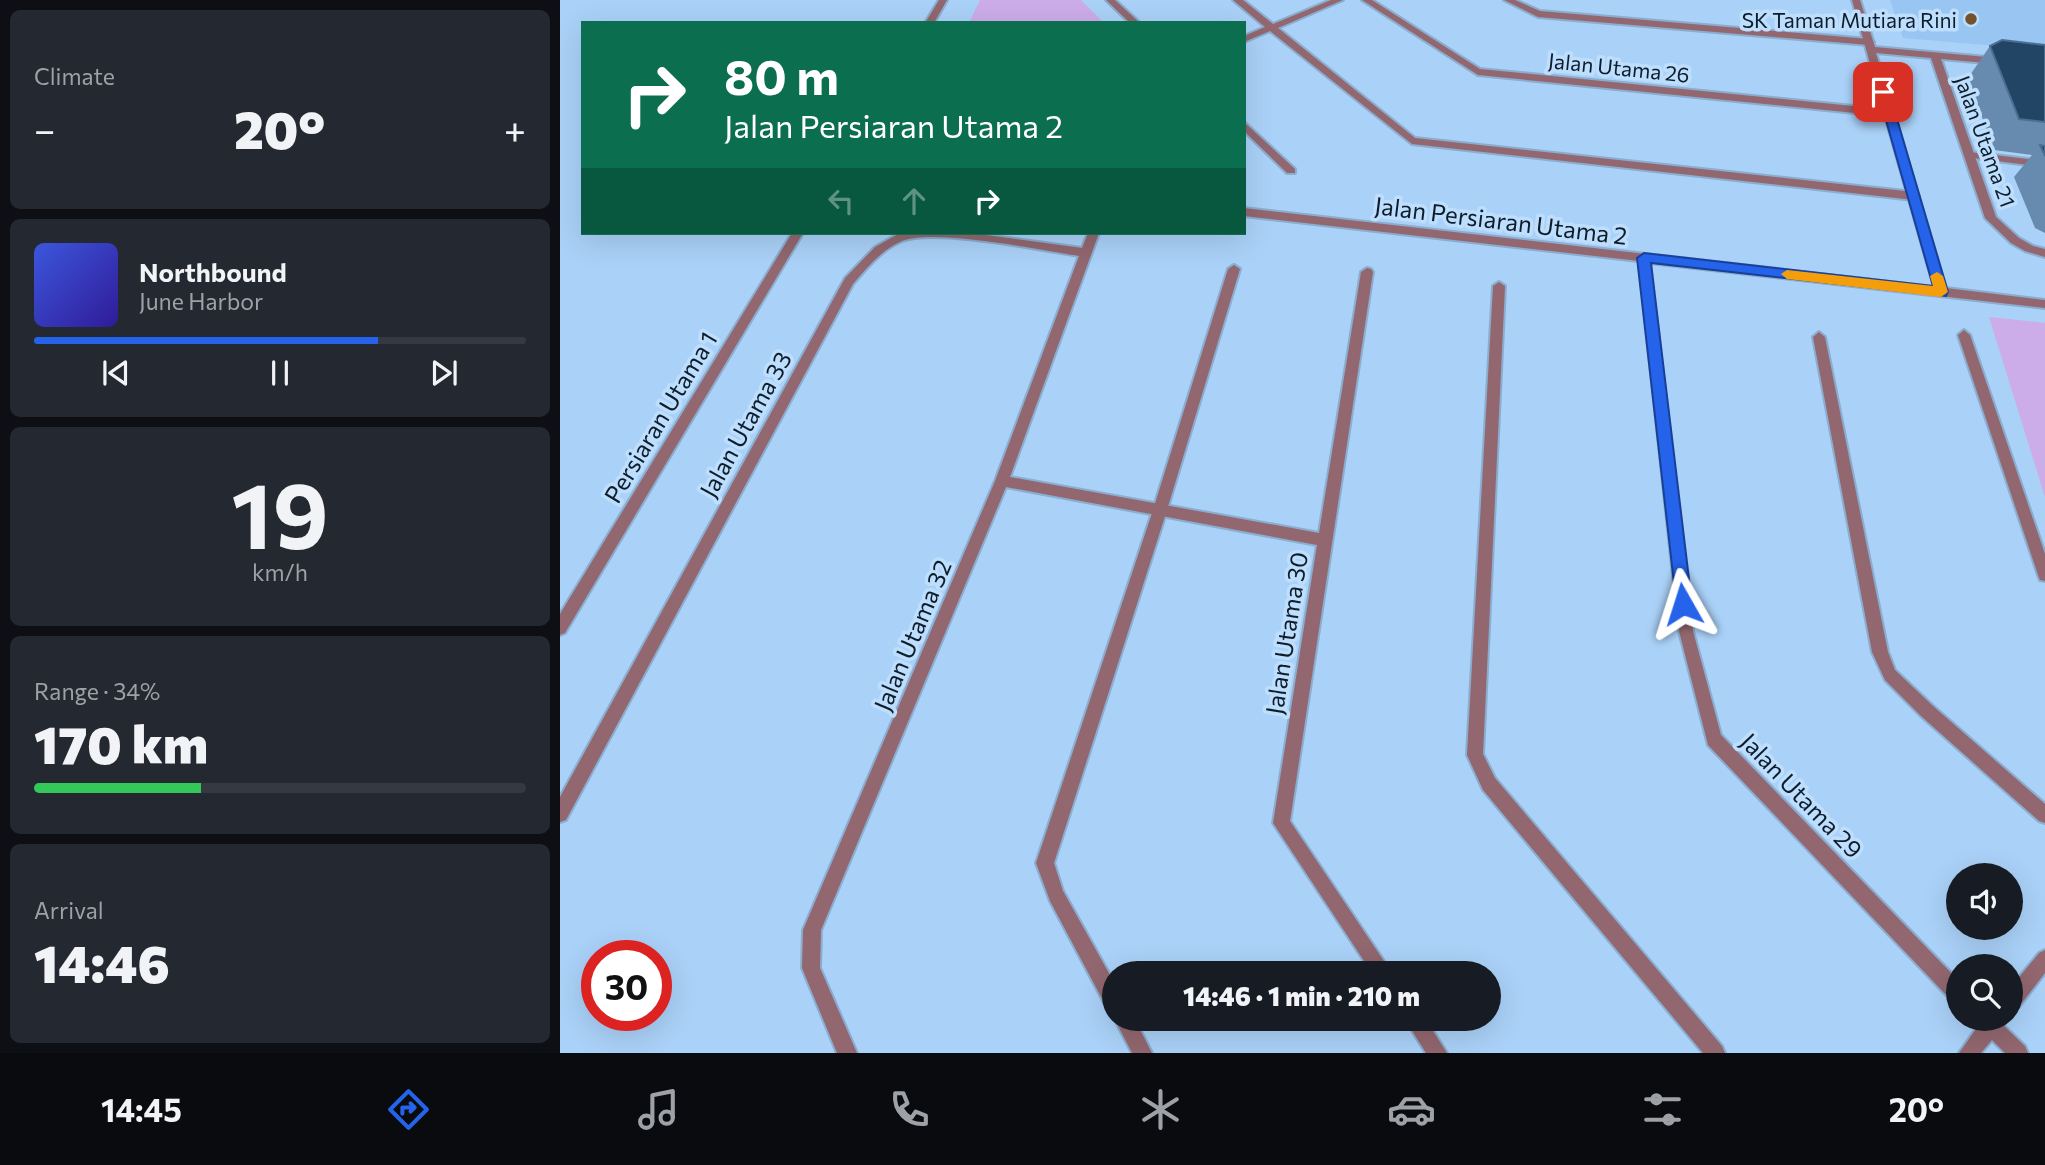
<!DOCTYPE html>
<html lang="en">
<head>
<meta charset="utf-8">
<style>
  :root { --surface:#171b24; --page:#242831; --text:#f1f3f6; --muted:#9ea1a6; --line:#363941; --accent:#2563eb }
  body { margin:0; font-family:Commissioner,sans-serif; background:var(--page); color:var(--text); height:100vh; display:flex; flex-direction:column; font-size:26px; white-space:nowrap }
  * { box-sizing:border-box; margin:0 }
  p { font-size:23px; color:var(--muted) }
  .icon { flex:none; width:38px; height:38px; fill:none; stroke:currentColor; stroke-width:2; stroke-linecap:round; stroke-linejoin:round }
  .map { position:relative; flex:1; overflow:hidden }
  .drawer { display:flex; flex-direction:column; gap:10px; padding:10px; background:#0d0f14; width:560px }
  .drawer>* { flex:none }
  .top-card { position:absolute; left:21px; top:21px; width:665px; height:214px; border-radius:0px; box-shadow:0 7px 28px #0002; background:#0b6e4f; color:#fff; overflow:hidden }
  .fabs { position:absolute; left:1386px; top:863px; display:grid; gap:14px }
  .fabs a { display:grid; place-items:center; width:77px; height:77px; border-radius:50%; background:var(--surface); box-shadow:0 7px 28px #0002; font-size:35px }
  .speed { position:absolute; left:21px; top:940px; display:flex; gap:14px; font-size:35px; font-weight:700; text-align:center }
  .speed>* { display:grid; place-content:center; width:91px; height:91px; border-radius:50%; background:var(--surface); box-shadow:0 7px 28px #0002; line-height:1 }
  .speed .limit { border:10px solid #d22; background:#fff; color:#111 }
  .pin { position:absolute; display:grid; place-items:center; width:60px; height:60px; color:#fff; margin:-30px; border-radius:14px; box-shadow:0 4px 10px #0006 }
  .me { position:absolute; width:77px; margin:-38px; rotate:354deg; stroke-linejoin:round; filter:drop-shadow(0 0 5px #0008) }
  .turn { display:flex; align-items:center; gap:24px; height:147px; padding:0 28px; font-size:32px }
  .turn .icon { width:91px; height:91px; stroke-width:2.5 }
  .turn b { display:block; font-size:49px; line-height:60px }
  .lanes { display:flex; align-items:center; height:66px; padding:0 28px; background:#0003; justify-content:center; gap:35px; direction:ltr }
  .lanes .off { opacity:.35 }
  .big { font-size:52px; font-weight:800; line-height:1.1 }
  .drawer .tile { flex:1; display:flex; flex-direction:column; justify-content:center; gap:10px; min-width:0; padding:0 24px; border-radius:10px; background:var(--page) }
  .drawer .dial { align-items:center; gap:0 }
  .dial b { font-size:91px; line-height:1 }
  .song { display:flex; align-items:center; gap:21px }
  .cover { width:84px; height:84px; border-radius:10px; background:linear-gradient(135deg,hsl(230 70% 55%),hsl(250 70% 35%)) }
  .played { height:7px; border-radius:4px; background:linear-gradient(90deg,var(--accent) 70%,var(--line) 70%) }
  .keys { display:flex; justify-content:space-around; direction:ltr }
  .heat { display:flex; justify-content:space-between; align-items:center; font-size:38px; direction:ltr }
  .charge { height:10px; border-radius:5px; background:linear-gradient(90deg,#34c759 34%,var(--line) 0) }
  .trip { position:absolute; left:542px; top:961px; width:399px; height:70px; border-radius:35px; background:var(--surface); box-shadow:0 7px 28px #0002; font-weight:800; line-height:70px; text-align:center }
  .dock { display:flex; height:112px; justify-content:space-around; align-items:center; background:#090b0e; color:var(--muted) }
  .dock .icon { width:49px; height:49px }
  .dock .current { color:var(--accent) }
  .dock b { font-size:32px; color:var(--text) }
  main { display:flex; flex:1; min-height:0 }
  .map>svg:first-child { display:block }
  .built { fill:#98c5f1 }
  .green { fill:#ccace9 }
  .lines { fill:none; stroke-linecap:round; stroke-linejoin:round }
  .service-casing { stroke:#8badcf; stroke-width:4 }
  .minor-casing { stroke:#8badcf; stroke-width:4 }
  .tertiary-casing { stroke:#8badcf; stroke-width:4 }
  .service { fill:#92676f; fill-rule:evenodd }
  .minor { fill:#92676f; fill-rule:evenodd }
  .tertiary { fill:#92676f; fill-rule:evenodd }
  .wall { fill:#668bae }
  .building { fill:#224565; stroke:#4b6f91; stroke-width:2 }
  .route { fill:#2563eb; stroke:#184099; stroke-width:2 }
  .slow { fill:#f59e0b }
  .poi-dot { fill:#735129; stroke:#bedefd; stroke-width:2.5 }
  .labels { text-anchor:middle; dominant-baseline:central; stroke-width:7; stroke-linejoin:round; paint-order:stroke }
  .far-poi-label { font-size:21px; fill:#0e1d2b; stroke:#bedefd; text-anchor:end }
  .far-street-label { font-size:21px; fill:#0e1d2b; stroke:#bedefd }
  .street-label { font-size:24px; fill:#0e1d2b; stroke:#bedefd }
</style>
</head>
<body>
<main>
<section class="drawer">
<div class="tile"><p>Climate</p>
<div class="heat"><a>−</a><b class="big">20°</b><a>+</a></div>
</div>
<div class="tile">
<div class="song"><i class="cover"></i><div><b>Northbound</b><p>June Harbor</p></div></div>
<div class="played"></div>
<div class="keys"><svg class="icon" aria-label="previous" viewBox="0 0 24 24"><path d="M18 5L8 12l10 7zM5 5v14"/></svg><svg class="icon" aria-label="pause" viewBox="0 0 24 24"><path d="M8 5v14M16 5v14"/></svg><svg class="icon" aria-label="next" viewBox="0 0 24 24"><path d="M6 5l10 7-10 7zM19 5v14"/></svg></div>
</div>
<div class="tile dial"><b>19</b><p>km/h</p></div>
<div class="tile"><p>Range · 34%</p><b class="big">170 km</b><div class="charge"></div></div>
<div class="tile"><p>Arrival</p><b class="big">14:46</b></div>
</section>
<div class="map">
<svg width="1485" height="1053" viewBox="0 0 1485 1053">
  <rect width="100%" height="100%" fill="#aad1f8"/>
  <!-- built -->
  <polygon class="built" points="1330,0 1485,0 1485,50 1343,38"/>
  <!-- green -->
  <g class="green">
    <polygon points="420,0 521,0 544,23 409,23"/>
    <polygon points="1429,317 1485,323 1485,497"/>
  </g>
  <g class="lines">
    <defs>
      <g id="service">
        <polygon points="673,0 683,0 713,24 771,0 783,0 718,28 855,138 1354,192 1359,196 1354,200 852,144 710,31 684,42 684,36 705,27"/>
        <polygon points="944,0 955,0 980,11 1309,39 1314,42 1309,45 978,17"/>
        <polygon points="1409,152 1485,161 1485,167 1405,157 1405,153"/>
        <polygon points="674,265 680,269 607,510 494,863 503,891 555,984 555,1012 548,1010 490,901 476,863 593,510 668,269"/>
        <polygon points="939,282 945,286 923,754 935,778 1162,1046 1165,1053 1143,1053 923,790 907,755 933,286"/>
        <polygon points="1259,332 1265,337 1328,652 1335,670 1373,706 1485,804 1485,823 1479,821 1361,716 1325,680 1312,652 1253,337"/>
        <polygon points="555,1015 555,1018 574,1018 592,1053 572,1053 554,1018"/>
      </g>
      <g id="minor">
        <polygon points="546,0 555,0 580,23 570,23"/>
        <polygon points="802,0 812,0 920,69 1323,109 1292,0 1300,0 1315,47 1438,58 1443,61 1438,64 1381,59 1436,217 1459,238 1473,246 1485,249 1485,257 1465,251 1451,243 1425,218 1371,58 1316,53 1386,288 1485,300 1485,308 1090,263 1133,631 1161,735 1398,980 1398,1002 1391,1000 1148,745 1119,631 1079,261 684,216 684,208 1374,287 1325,116 918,75"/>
        <polygon points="684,122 735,169 735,173 727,173 684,131"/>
        <path d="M 340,233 L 411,233 L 522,248 L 528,233 L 539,233 L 450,477 L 759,533 L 801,272 L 807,268 L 811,269 L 813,272 L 730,821 L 832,973 L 812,973 L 713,823 L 757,545 L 446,487 L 261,930 L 260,968 L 297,1053 L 277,1053 L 242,968 L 243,930 L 435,481 L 519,256 C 481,250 373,228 342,241 C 322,249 307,268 293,284 L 6,820 L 0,822 L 0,797 L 285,278 L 315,247 Z"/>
        <polygon points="1404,330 1410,335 1485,554 1485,581 1480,580 1478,575 1398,335"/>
        <polygon points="1485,950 1485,973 1458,1008 1451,1010 1451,987 1479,953"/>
        <polygon points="844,1018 865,1018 887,1053 866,1053"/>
        <polygon points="1414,1018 1446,1018 1443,1025 1465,1046 1468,1053 1445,1053 1432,1040 1421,1053 1399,1053 1418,1026"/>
      </g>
      <g id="tertiary">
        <polygon points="379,0 387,0 374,23 365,23"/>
        <polygon points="232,233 243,233 5,633 0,635 0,614"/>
      </g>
    </defs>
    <!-- service casing -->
    <use href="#service" class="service-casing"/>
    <!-- minor casing -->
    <use href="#minor" class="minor-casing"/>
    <!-- tertiary casing -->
    <use href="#tertiary" class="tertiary-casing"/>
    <!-- service -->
    <use href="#service" class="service"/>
    <!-- minor -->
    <use href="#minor" class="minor"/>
    <!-- tertiary -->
    <use href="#tertiary" class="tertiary"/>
  </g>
  <!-- wall -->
  <polygon class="wall" points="1485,45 1485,233 1475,228 1454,177 1472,155 1434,150 1408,78 1430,46"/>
  <!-- building -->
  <g class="building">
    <polygon points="1442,40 1485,45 1485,122 1459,119 1430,46"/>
    <polygon points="1480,145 1485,146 1485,156"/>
  </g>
  <!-- route -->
  <polygon class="route" points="1323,88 1329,92 1388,292 1386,296 1091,263 1132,604 1129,610 1123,612 1117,610 1077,258 1084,253 1373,286 1318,92"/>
  <!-- slow -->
  <polygon class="slow" points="1227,270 1373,286 1370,276 1377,272 1383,276 1388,292 1381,297 1227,279 1221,274"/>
  <!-- markers -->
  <circle class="poi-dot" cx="1411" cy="19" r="7"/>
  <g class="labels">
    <!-- far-poi labels -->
    <g class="far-poi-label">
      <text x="1397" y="19">SK Taman Mutiara Rini</text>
    </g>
    <!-- far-street labels -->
    <g class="far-street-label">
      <text transform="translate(1059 67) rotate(6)">Jalan Utama 26</text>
      <text transform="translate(1426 141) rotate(70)">Jalan Utama 21</text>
    </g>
    <!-- street labels -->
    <g class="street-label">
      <text transform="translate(941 220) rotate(7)">Jalan Persiaran Utama 2</text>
      <text transform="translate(100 417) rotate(-59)">Persiaran Utama 1</text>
      <text transform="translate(185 424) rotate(-61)">Jalan Utama 33</text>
      <text transform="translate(726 633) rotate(-81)">Jalan Utama 30</text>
      <text transform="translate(352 635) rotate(-67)">Jalan Utama 32</text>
      <text transform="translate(1242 795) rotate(46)">Jalan Utama 29</text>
    </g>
  </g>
</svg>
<div class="fabs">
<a><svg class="icon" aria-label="sound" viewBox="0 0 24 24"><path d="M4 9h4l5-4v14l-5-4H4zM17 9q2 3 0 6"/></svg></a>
<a><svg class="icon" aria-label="search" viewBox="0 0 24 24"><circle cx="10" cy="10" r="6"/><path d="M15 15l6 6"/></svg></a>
</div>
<div class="speed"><div class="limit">30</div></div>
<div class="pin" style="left:1323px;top:92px;background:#d93025"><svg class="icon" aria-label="arrive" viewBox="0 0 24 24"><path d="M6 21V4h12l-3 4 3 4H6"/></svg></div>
<svg class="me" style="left:1123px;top:604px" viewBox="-20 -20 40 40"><path d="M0-17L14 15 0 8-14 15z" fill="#2563eb" stroke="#fff" stroke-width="4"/></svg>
<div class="trip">14:46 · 1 min · 210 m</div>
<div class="top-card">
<div class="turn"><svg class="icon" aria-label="right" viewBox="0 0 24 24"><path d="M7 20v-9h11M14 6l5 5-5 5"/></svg><div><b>80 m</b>Jalan Persiaran Utama 2</div></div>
<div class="lanes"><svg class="icon off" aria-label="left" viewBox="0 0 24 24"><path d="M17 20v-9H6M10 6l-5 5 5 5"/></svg><svg class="icon off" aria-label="ahead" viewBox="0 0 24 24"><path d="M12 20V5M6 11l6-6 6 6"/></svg><svg class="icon" aria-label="right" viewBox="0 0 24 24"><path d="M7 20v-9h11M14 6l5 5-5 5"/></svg></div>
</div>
</div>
</main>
<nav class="dock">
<b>14:45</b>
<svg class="icon current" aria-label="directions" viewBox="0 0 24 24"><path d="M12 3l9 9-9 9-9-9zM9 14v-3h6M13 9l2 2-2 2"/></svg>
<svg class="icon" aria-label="music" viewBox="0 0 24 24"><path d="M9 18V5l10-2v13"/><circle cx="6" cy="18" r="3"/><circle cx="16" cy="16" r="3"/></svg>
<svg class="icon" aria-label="phone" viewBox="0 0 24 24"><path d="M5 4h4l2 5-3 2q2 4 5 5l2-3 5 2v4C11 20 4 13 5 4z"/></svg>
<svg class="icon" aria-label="climate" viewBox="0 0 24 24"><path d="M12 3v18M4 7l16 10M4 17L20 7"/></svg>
<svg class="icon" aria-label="car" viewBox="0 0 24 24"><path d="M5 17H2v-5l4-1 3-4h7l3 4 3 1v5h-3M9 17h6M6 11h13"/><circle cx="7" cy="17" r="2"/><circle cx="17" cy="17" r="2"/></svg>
<svg class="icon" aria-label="filters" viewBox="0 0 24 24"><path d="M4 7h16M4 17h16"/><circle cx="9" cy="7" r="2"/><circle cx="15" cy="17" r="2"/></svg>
<b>20°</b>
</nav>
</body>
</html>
